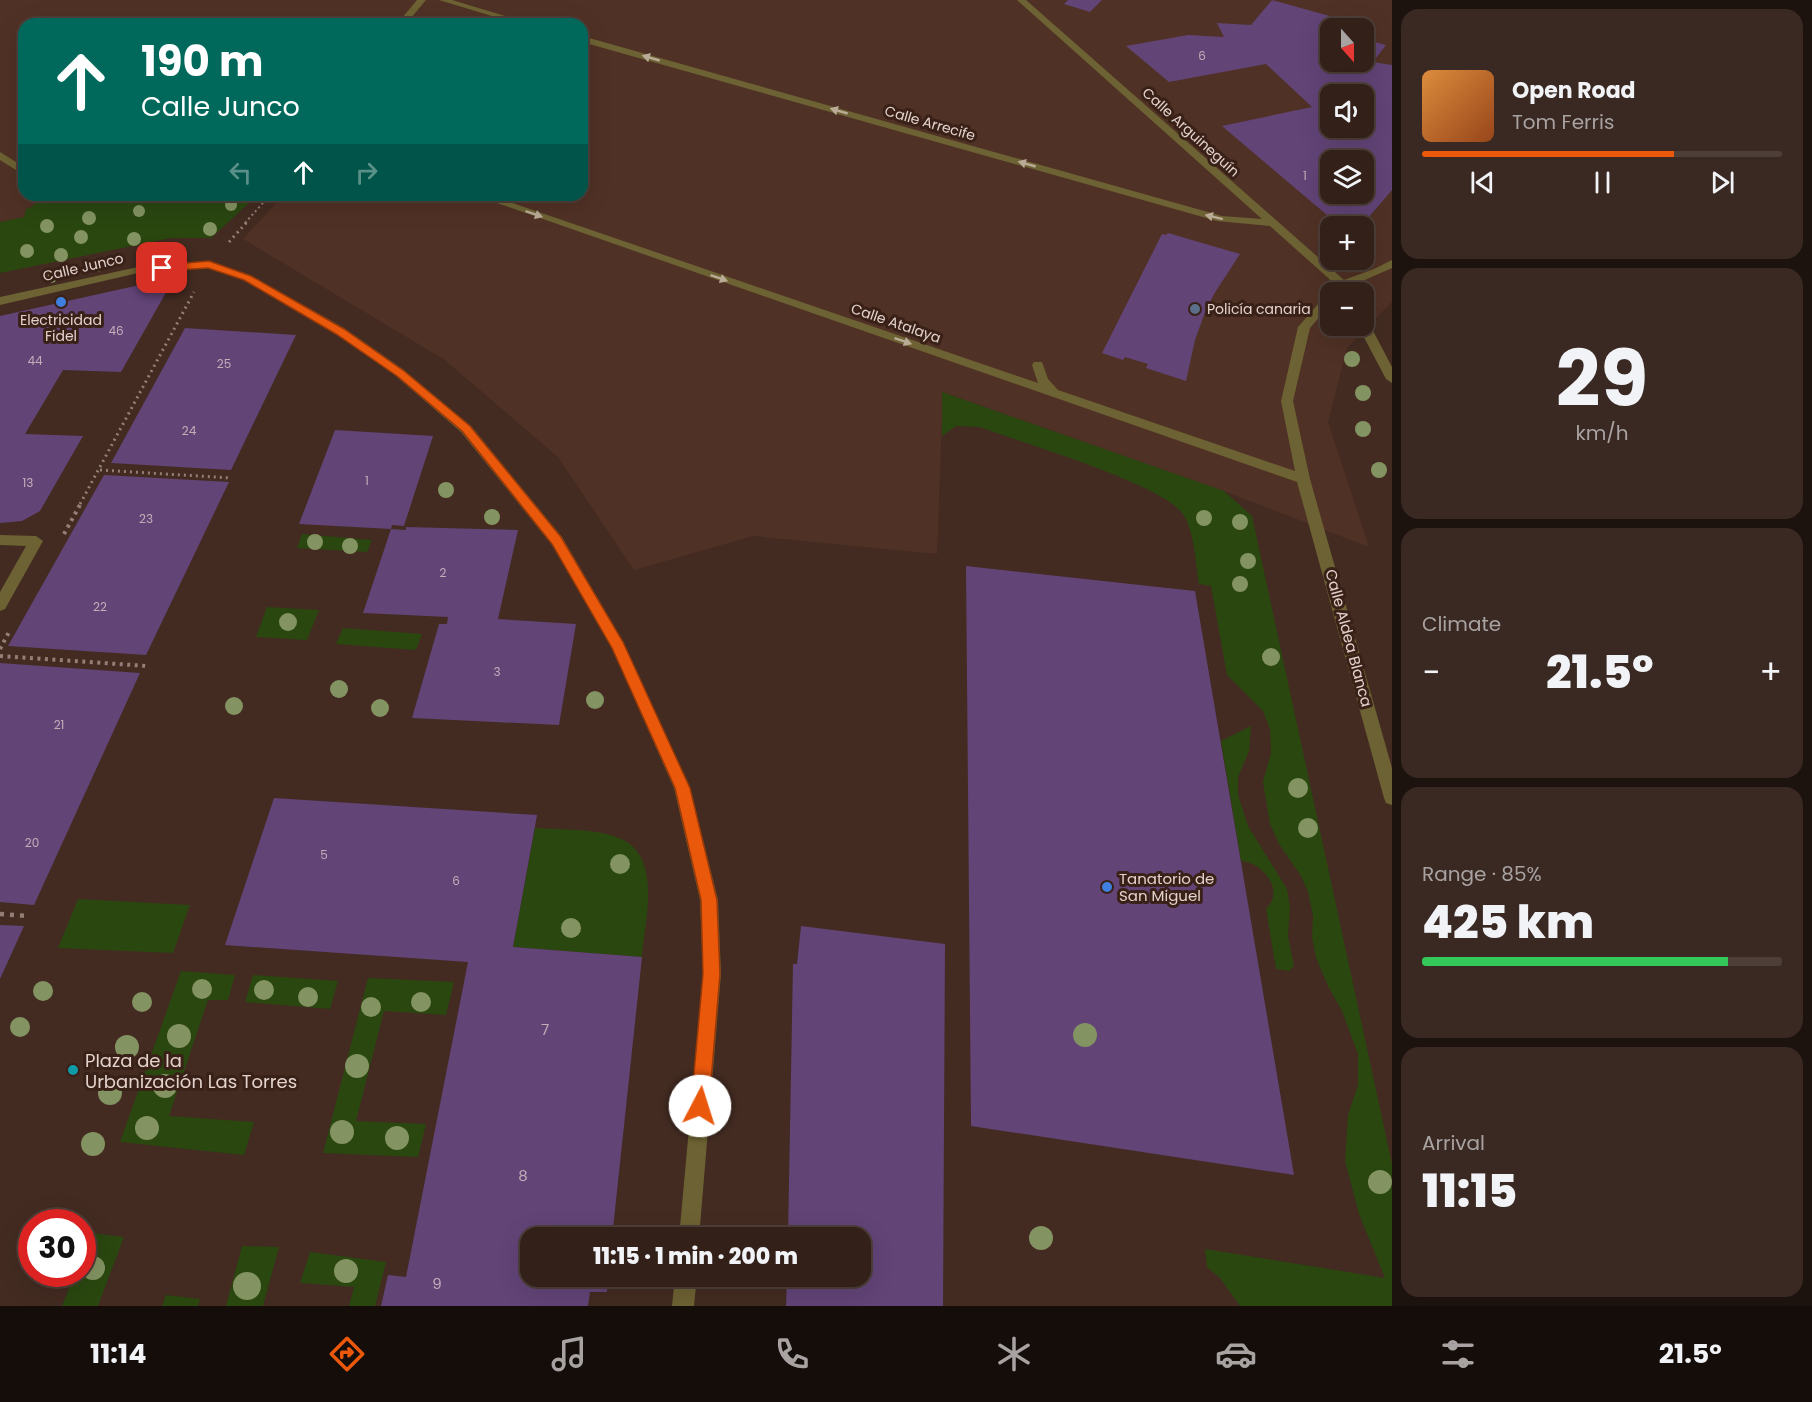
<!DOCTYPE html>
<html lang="en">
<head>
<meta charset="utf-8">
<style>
  :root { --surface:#322019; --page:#3a2822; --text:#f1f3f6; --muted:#a8a3a2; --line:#4d3e38; --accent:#ea580c }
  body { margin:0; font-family:Poppins,sans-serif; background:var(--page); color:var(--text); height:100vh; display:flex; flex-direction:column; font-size:22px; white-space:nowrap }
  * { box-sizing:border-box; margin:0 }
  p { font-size:20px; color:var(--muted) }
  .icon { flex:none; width:33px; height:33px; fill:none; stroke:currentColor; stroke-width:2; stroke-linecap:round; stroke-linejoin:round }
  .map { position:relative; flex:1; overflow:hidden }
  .drawer { display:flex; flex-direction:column; gap:9px; padding:9px; background:#1c120e; width:420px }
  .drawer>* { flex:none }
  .top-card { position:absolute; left:18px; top:18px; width:570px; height:183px; border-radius:18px; box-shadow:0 6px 24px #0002,0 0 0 2px var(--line); background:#00695c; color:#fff; overflow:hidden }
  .needle { width:39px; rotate:159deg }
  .fabs { position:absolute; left:1320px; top:18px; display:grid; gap:12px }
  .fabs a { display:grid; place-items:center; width:54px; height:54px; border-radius:12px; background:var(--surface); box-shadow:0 6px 24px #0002,0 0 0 2px var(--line); font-size:30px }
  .speed { position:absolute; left:18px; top:1209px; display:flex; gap:12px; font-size:30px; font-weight:700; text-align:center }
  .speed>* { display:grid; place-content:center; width:78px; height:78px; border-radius:50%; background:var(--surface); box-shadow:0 6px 24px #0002,0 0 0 2px var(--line); line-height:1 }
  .speed .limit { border:9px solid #d22; background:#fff; color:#111 }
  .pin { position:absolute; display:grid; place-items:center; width:51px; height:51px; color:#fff; margin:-26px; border-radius:12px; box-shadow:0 3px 9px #0006 }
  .me { position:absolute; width:66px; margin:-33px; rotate:5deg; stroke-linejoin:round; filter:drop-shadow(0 0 4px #0008) }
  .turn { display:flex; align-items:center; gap:21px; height:126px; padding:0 24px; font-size:27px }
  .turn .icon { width:78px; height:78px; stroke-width:2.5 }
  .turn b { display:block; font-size:42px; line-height:51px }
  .lanes { display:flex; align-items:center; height:57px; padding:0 24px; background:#0003; justify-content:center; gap:30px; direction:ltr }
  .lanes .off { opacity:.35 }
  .big { font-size:45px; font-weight:800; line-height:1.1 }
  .drawer .widget { flex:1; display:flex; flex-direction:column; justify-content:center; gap:9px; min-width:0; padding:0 21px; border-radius:18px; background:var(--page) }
  .drawer .dial { align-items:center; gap:0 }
  .dial b { font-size:78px; line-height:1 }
  .song { display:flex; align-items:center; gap:18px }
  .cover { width:72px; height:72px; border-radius:9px; background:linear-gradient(135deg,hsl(30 70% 55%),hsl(20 70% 35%)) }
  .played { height:6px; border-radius:3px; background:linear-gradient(90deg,var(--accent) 70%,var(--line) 70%) }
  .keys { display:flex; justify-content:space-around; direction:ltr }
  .heat { display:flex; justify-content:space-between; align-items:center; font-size:33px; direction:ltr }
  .charge { height:9px; border-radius:4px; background:linear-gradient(90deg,#34c759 85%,var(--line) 0) }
  .trip { position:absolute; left:520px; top:1227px; width:351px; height:60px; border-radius:18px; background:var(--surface); box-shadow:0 6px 24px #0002,0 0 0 2px var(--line); font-weight:800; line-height:60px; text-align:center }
  .tabs { display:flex; height:96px; justify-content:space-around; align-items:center; background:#140d0a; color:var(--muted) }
  .tabs .icon { width:42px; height:42px }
  .tabs .on { color:var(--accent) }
  .tabs b { font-size:27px; color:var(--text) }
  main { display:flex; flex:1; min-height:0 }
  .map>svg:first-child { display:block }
  .built { fill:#503125; fill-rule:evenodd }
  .green { fill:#2a4710 }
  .building { fill:#624477; fill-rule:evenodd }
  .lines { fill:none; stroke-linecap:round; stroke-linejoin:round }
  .path-far3 { stroke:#937f77; stroke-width:2; stroke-dasharray:2 3; stroke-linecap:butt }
  .path-far2 { stroke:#937f77; stroke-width:3; stroke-dasharray:2 4; stroke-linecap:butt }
  .path-far1 { stroke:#937f77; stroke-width:4; stroke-dasharray:3 4.5; stroke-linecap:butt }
  .path { stroke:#937f77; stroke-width:4.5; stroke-dasharray:4 6; stroke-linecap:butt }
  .street { fill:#6d6233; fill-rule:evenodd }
  .tree { fill:#839361 }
  .oneway { fill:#baab96 }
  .route { fill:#ea580c; stroke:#983908; stroke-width:1.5 }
  .shop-dot { fill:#3f7fe0; stroke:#392118; stroke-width:2 }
  .service-dot { fill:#5c6f8a; stroke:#392118; stroke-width:2 }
  .culture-dot { fill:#0f9aa8; stroke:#392118; stroke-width:2 }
  .labels { text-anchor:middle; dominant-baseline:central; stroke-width:6; stroke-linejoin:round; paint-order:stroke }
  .number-label { font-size:12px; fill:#c3aeb7 }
  .far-street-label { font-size:14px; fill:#e3d2cc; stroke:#392118 }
  .far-poi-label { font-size:14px; fill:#e3d2cc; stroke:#392118; text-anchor:start }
  .street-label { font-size:15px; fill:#e3d2cc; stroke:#392118 }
  .poi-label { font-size:15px; fill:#e3d2cc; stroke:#392118; text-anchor:start }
  .near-number-label { font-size:15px; fill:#c3aeb7 }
  .near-poi-label { font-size:18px; fill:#e3d2cc; stroke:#392118; text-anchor:start }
</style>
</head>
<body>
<main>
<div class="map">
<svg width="1392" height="1306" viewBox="0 0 1392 1306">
  <rect width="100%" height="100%" fill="#432b21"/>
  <!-- built -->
  <path class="built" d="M 0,0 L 1392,0 L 1392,302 L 1347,348 L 1328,422 L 1369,547 L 1224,491 L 943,392 L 937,554 L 753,536 L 634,570 L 558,457 L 445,360 L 243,239 L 284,195 L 582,195 L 582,24 L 24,24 L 24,195 L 101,195 L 36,202 L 24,217 L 0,222 ZM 1330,28 L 1364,28 L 1364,62 L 1330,62 ZM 1330,94 L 1364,94 L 1364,128 L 1330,128 ZM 1330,160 L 1364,160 L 1364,194 L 1330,194 ZM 1330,226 L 1364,226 L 1364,260 L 1330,260 ZM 1330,292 L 1364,292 L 1364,326 L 1330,326 Z"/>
  <!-- green -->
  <g class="green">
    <polygon points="101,195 258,195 211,238 171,238 0,273 0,222 24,217 26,209 32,207 36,202"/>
    <path d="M 942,392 L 1224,491 L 1252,516 L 1392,1164 L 1392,1306 L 1240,1306 L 1220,1278 L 1207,1267 L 1205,1249 L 1385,1278 L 1359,1214 L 1345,1161 L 1348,1115 L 1358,1085 L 1358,1054 L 1342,1011 L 1328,986 L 1316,958 L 1312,937 L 1313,916 L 1308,892 L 1301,876 L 1279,844 L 1270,824 L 1263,782 L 1271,753 L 1270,729 L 1263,711 L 1227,675 L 1211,586 L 1199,584 C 1195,562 1195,531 1182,513 C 1162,484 1020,442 980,427 L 956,426 L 942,436 Z"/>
    <polygon points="302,534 372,540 367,552 297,548"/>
    <polygon points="267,607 319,610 307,640 256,637"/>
    <polygon points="343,628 422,634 416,650 336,644"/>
    <path d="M 1251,726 L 1249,751 L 1238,777 L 1238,795 L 1248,826 L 1287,889 L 1290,908 L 1288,936 L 1294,966 L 1289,971 L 1276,969 L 1266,909 C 1285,891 1264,863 1241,861 L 1221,741 Z"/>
    <path d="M 535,828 C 562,830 595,828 619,838 C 663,855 645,921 642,957 L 513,947 Z"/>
    <polygon points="78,899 190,905 173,953 58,948"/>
    <polygon points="181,971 235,975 228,1000 208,1000 169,1116 254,1122 244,1155 120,1142"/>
    <polygon points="253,975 338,981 330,1009 245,1002"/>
    <polygon points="368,978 454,982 446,1015 384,1011 356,1121 426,1124 418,1157 323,1153"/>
    <polygon points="91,1233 124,1237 98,1306 62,1306 75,1274 82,1274 83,1255"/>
    <polygon points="242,1246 279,1247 263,1306 226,1306"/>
    <polygon points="310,1252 386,1262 375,1306 349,1306 354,1287 300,1283"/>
    <polygon points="166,1295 200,1299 198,1306 162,1306"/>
  </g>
  <!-- building -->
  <g class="building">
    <polygon points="1068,0 1102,0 1090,12 1064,4"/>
    <path d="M 1272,0 L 1355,23 L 1350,28 L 1330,28 L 1330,62 L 1364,62 L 1364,39 L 1386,45 L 1373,62 L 1392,65 L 1392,190 L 1362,225 L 1349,226 L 1334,221 L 1222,126 L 1312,107 L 1266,64 L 1169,82 L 1126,46 L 1188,35 L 1224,37 L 1217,23 L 1251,25 ZM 1330,94 L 1364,94 L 1364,128 L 1330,128 ZM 1330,160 L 1364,160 L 1364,194 L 1330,194 Z"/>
    <polygon points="1168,233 1240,254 1214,294 1204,315 1195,340 1186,381 1146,368 1148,364 1125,357 1123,360 1102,353 1162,234 1166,235"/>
    <polygon points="153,282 168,289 121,372 63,370 25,434 83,436 40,511 22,521 0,523 0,316"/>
    <polygon points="185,328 296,335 231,470 111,463"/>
    <polygon points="335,430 433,436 404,526 392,525 391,529 299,524"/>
    <polygon points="104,475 229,482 146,655 8,646"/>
    <polygon points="406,527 518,530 498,619 576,624 559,725 412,718 439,624 447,624 448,617 363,613 391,529 406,530"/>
    <polygon points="966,566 1195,591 1294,1175 971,1126"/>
    <polygon points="0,663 140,673 34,905 0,902"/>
    <polygon points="274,798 537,815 513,947 642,957 612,1238 531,1238 531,1276 608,1276 607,1292 590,1292 588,1306 381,1306 388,1275 406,1277 468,962 225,945"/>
    <polygon points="0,925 24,926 0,979"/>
    <polygon points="801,926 945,944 943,1306 786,1306 787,1276 861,1276 861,1238 788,1238 793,964 797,964"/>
  </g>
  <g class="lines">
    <!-- path-far3 -->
    <polyline class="path-far3" points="245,223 270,195"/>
    <!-- path-far2 -->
    <g class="path-far2">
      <polyline points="229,242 247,222"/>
      <polyline points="100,470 231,478"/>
      <polyline points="80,504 194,292"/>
    </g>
    <!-- path-far1 -->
    <g class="path-far1">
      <polyline points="64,534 81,503"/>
      <polyline points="0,649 9,632"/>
      <polyline points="0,656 147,666"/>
    </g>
    <!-- path -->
    <polyline class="path" points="0,914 29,916"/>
    <!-- street -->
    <g class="street">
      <polygon points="417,0 426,0 406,24 397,24"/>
      <polygon points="439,0 452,0 532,24 518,24"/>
      <polygon points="1017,0 1026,0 1344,280 1374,269 1392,260 1392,268 1349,287 1351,292 1330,294 1329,292 1336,285 1270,226 1217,221 582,42 582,36 1222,216 1262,219"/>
      <polygon points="0,152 24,167 24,175 0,160"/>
      <polygon points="474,195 489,195 1038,383 1032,365 1034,362 1042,362 1048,379 1058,390 1295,471 1281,401 1298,327 1326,295 1330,295 1330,305 1310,328 1293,401 1310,479 1392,768 1392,805 1386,803 1384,798 1297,482"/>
      <polygon points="209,262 252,276 344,328 404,370 471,426 562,537 623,642 690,788 718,900 721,974 699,1238 679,1238 703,974 700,900 674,788 612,648 552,545 461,432 396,376 336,334 244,280 208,268 138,273 0,305 0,297 138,267"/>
      <polygon points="1364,321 1370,325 1392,367 1392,383 1386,379 1358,326 1364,326"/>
      <polygon points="0,535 36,536 43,541 5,609 0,611 0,592 26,546 0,545"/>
      <polygon points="675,1276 697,1276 694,1306 672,1306"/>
    </g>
  </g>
  <!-- trees -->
  <g class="tree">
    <circle cx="231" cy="205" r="6"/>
    <circle cx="139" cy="211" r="6"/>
    <circle cx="89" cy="218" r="7"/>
    <circle cx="47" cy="226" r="7"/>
    <circle cx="210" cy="229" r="7"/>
    <circle cx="81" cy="237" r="7"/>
    <circle cx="134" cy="239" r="7"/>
    <circle cx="27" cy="251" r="7"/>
    <circle cx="155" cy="252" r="7"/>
    <circle cx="61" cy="255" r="7"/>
    <circle cx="97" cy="265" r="7"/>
    <circle cx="51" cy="276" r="7"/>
    <circle cx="1352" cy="359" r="8"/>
    <circle cx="1363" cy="393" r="8"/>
    <circle cx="1363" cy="429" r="8"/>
    <circle cx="1379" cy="470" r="8"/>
    <circle cx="446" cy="490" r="8"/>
    <circle cx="492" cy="517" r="8"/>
    <circle cx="1204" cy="518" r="8"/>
    <circle cx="1240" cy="522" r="8"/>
    <circle cx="315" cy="542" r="8"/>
    <circle cx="350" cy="546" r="8"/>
    <circle cx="1248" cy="561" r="8"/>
    <circle cx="1240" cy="584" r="8"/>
    <circle cx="288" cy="622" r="9"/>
    <circle cx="1271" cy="657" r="9"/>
    <circle cx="339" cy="689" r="9"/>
    <circle cx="595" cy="700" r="9"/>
    <circle cx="234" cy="706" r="9"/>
    <circle cx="380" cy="708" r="9"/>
    <circle cx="1298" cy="788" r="10"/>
    <circle cx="1308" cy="828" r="10"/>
    <circle cx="620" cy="864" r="10"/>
    <circle cx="571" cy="928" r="10"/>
    <circle cx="202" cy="989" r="10"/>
    <circle cx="264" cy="990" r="10"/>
    <circle cx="43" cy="991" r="10"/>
    <circle cx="308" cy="997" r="10"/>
    <circle cx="142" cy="1002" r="10"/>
    <circle cx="421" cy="1002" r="10"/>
    <circle cx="371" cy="1007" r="10"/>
    <circle cx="20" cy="1027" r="10"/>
    <circle cx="1085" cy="1035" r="12"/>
    <circle cx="179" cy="1036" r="12"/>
    <circle cx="127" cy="1047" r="12"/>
    <circle cx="357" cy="1066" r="12"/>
    <circle cx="165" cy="1086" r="12"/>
    <circle cx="110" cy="1093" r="12"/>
    <circle cx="147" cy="1128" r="12"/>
    <circle cx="342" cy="1132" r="12"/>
    <circle cx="397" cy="1138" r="12"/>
    <circle cx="93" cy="1144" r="12"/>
    <circle cx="1380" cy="1182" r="12"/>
    <circle cx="1041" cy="1238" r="12"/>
    <circle cx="93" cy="1268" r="12"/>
    <circle cx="346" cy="1271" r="12"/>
    <circle cx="247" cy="1286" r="14"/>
  </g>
  <!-- one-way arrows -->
  <defs><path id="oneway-solid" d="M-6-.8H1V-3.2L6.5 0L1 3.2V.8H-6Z" transform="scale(1.5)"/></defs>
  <g class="oneway">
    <use href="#oneway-solid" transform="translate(651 58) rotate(-164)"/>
    <use href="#oneway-solid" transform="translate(839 111) rotate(-164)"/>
    <use href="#oneway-solid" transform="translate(1027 164) rotate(-164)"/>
    <use href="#oneway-solid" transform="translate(534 214) rotate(19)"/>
    <use href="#oneway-solid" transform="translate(1214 217) rotate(-166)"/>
    <use href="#oneway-solid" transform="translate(719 278) rotate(19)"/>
    <use href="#oneway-solid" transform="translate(903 341) rotate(19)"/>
  </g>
  <!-- route -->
  <polygon class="route" points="209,261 251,276 344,329 404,371 470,426 561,537 623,642 690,788 717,900 720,974 709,1106 707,1112 700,1114 694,1112 691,1106 703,974 701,900 675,788 612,648 552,544 462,431 397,376 336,334 244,280 208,268 162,271 157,268 162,265"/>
  <!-- markers -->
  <g class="shop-dot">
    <circle cx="61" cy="302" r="6"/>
    <circle cx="1107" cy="887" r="6"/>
  </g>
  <circle class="service-dot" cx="1195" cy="309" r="6"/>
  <circle class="culture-dot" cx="73" cy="1070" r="6"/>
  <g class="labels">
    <!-- number labels -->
    <g class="number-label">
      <text x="1202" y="55">6</text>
      <text x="1305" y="175">1</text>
      <text x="116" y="330">46</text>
      <text x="35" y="360">44</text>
      <text x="224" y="363">25</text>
      <text x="189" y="430">24</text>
      <text x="367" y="480">1</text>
      <text x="28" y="482">13</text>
      <text x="146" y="518">23</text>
      <text x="443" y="572">2</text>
      <text x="100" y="606">22</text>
      <text x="497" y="671">3</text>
      <text x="59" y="724">21</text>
      <text x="32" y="842">20</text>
      <text x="324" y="854">5</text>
      <text x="456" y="880">6</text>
    </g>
    <!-- far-street labels -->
    <g class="far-street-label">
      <text transform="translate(930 123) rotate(16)">Calle Arrecife</text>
      <text transform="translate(1191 132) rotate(42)">Calle Arguineguín</text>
      <text transform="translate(83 267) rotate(-13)">Calle Junco</text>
      <text transform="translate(896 323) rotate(19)">Calle Atalaya</text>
    </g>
    <!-- far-poi labels -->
    <g class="far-poi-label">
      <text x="1207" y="309">Policía canaria</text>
      <text x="61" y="320" text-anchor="middle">Electricidad<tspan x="61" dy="16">Fidel</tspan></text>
    </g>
    <!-- street labels -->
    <g class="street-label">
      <text transform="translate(1349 638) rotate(75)">Calle Aldea Blanca</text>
    </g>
    <!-- poi labels -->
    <g class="poi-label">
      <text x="1119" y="878">Tanatorio de<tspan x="1119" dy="17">San Miguel</tspan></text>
    </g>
    <!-- near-number labels -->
    <g class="near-number-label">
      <text x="545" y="1029">7</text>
      <text x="523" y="1175">8</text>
      <text x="437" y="1283">9</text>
    </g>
    <!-- near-poi labels -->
    <g class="near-poi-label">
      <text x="85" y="1060">Plaza de la<tspan x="85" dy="21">Urbanización Las Torres</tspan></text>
    </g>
  </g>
</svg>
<div class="fabs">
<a><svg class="needle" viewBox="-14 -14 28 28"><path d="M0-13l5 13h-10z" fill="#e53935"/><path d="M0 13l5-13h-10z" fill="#a8a3a2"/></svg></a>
<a><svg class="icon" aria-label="sound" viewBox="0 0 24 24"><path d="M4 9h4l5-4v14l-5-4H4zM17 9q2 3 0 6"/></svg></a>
<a><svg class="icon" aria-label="layers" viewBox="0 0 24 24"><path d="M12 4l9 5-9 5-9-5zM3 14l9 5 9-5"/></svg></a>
<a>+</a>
<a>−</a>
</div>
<div class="speed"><div class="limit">30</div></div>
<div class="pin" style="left:162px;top:268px;background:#d93025"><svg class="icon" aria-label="arrive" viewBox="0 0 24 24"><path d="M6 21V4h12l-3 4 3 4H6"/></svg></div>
<svg class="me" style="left:700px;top:1106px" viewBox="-20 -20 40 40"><circle r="19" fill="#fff"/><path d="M0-13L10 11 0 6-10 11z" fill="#ea580c"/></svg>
<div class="trip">11:15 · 1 min · 200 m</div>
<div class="top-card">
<div class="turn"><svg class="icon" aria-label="ahead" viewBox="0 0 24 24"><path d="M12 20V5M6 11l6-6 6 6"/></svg><div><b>190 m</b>Calle Junco</div></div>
<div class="lanes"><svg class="icon off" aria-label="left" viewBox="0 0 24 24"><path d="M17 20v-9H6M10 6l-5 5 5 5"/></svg><svg class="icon" aria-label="ahead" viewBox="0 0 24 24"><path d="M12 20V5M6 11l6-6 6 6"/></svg><svg class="icon off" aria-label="right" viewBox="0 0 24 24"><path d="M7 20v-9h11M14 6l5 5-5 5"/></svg></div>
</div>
</div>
<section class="drawer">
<div class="widget">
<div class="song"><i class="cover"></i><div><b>Open Road</b><p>Tom Ferris</p></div></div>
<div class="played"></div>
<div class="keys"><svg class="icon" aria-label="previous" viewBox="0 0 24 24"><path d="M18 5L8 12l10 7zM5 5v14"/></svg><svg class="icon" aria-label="pause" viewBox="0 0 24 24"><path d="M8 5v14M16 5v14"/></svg><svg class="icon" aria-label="next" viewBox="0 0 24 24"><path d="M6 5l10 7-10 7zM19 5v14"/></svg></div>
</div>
<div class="widget dial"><b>29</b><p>km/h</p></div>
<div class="widget"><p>Climate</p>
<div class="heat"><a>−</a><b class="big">21.5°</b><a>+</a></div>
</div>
<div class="widget"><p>Range · 85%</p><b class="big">425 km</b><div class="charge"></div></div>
<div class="widget"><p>Arrival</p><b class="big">11:15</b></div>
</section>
</main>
<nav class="tabs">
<b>11:14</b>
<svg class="icon on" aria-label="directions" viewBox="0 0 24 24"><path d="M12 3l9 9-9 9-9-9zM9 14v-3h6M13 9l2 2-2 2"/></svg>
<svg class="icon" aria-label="music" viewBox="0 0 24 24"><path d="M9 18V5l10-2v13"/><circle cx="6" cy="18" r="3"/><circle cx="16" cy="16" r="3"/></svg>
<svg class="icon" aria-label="phone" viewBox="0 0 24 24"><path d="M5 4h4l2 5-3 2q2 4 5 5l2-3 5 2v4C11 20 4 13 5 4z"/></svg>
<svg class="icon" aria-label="climate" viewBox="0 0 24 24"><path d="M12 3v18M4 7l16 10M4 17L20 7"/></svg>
<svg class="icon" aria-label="car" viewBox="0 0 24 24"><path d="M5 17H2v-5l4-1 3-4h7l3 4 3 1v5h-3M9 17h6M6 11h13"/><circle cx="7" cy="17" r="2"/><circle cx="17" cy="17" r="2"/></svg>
<svg class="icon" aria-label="filters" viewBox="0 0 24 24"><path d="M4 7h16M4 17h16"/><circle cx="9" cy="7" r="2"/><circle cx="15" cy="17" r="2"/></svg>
<b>21.5°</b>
</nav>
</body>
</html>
